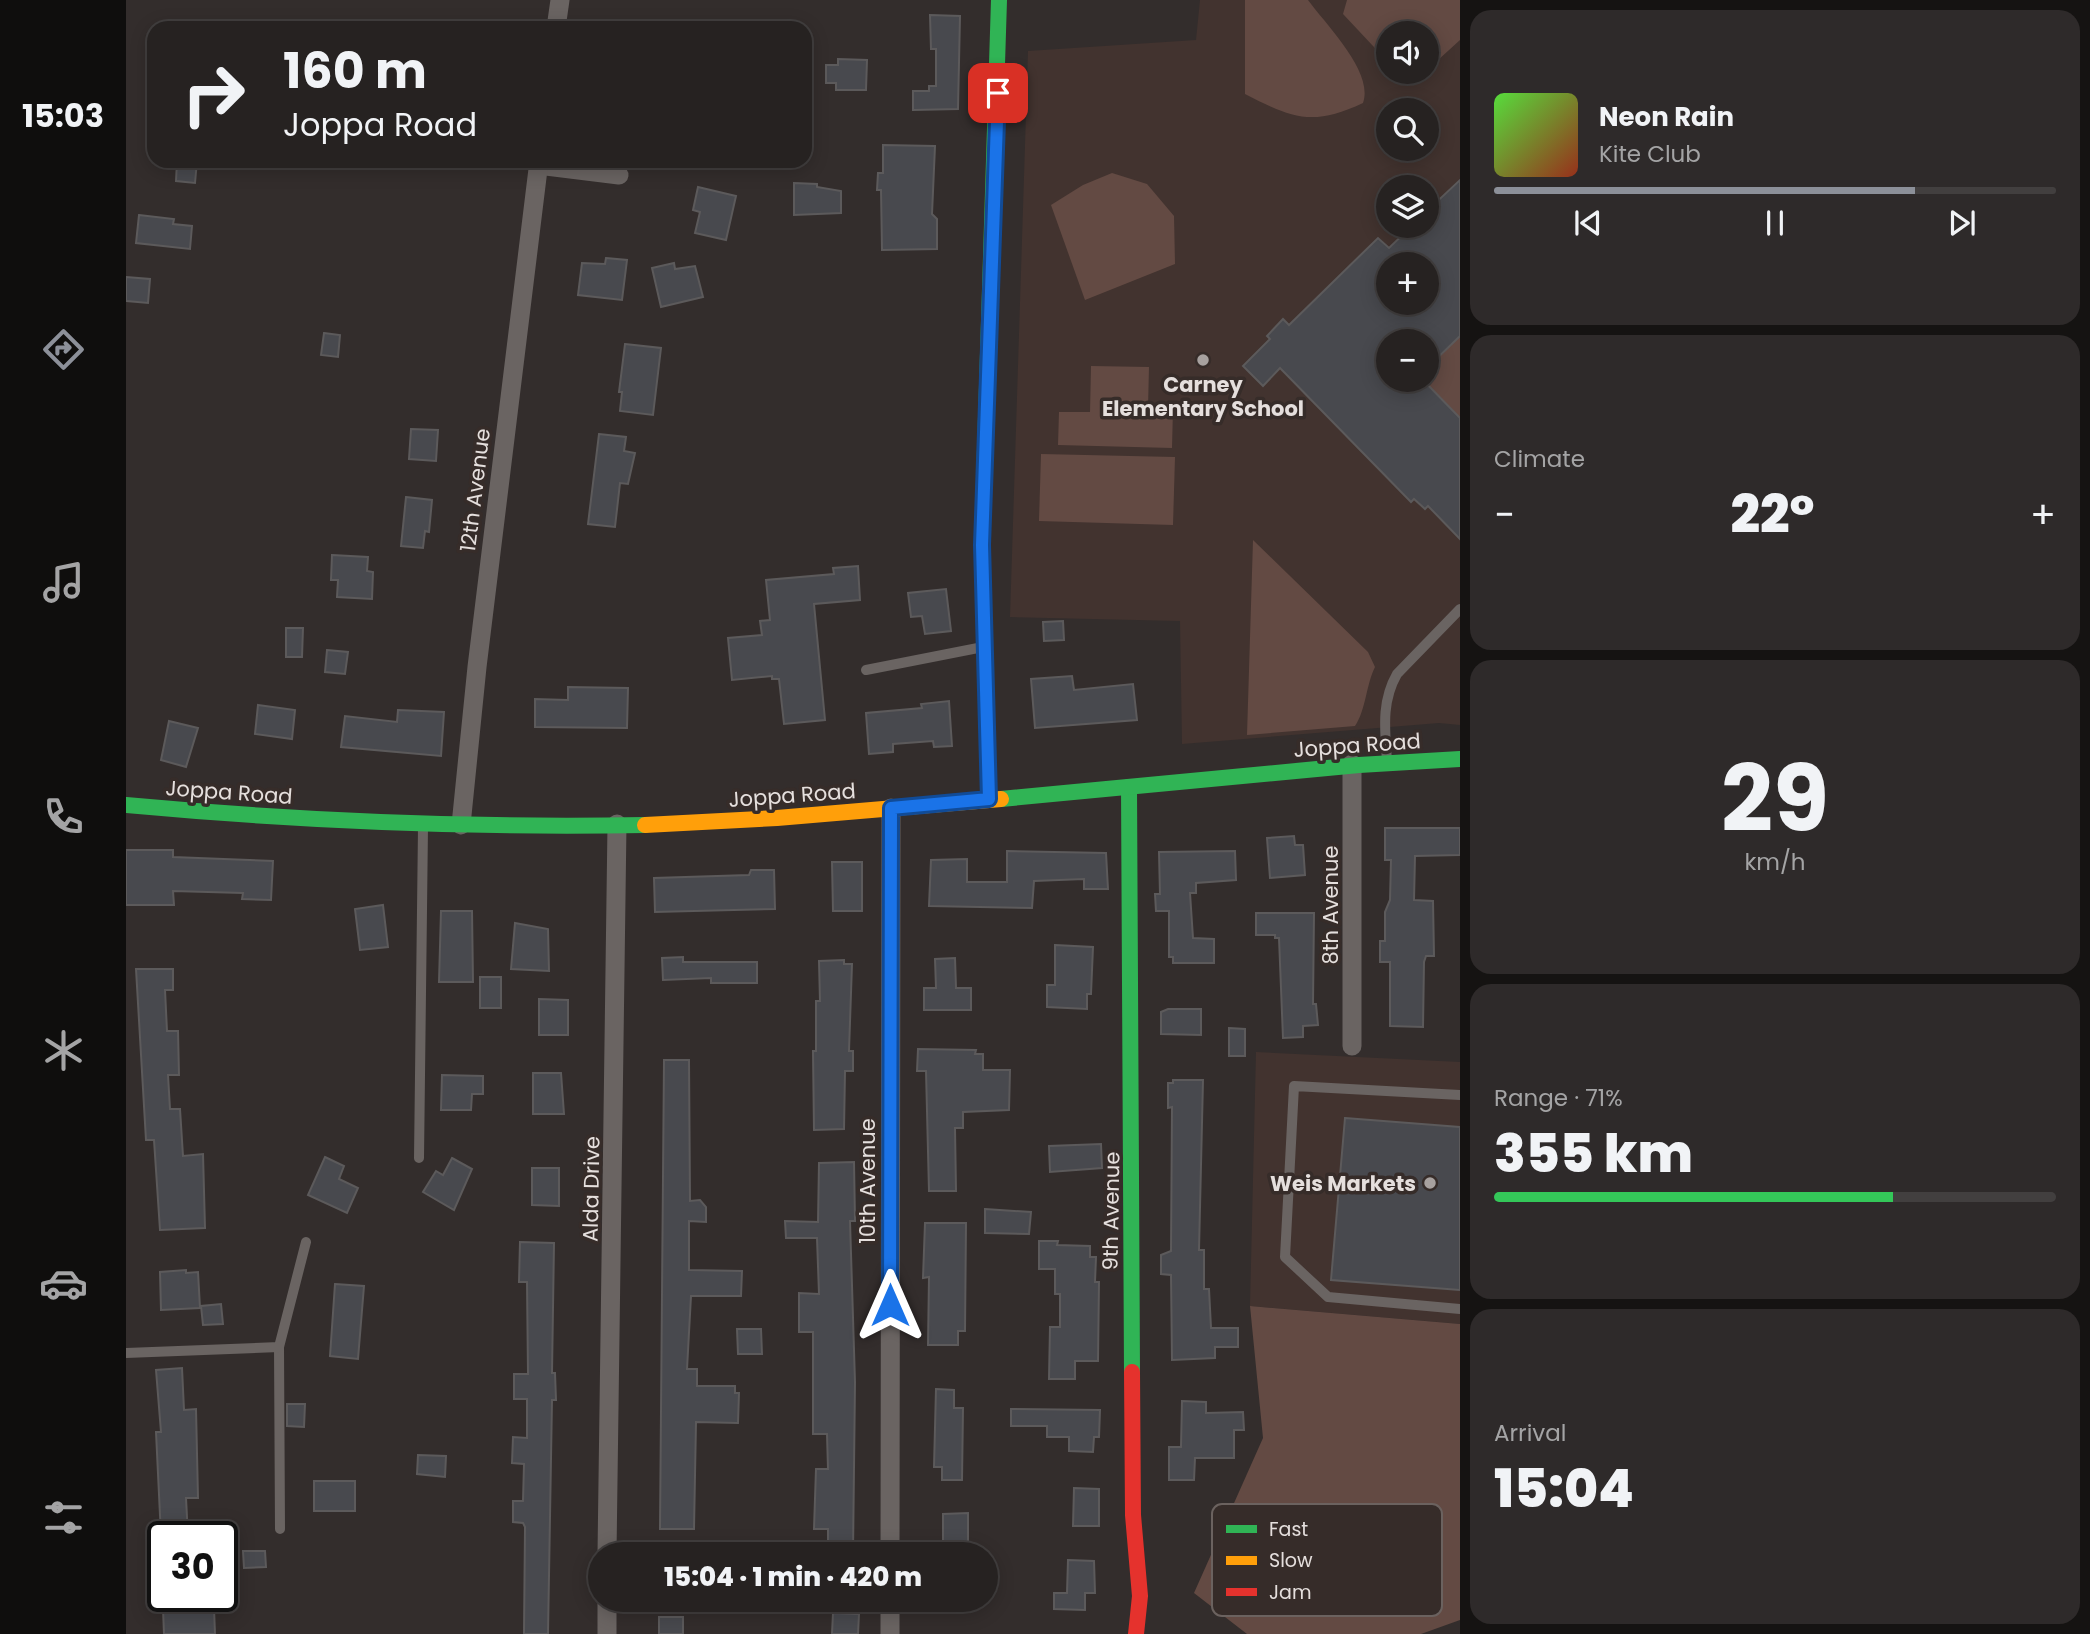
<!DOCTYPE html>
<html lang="en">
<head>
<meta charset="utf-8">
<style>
  :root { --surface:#262221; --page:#2e2a2a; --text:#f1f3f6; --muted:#a4a4a5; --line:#423f3f; --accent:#8c9099 }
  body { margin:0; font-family:Poppins,sans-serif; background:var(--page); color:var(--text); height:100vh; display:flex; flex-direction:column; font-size:26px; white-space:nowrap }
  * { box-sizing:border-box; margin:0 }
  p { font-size:23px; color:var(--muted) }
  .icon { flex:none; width:38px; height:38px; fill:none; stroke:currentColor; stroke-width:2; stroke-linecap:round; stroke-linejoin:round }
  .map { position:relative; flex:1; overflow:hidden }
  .details { display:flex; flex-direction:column; gap:10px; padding:10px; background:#151312; width:630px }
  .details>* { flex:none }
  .guide { position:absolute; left:21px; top:21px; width:665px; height:147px; border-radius:21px; box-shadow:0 4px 18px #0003,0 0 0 2px var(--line); background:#262221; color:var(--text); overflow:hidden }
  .fabs { position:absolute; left:1250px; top:21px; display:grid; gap:14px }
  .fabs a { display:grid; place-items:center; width:63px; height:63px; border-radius:50%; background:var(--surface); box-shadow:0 4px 18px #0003,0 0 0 2px var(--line); font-size:35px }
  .speed { position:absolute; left:21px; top:1521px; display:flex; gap:14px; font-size:35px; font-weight:700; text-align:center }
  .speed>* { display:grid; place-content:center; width:91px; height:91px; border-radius:50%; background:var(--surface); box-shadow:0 4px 18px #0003,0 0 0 2px var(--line); line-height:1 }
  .speed .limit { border:4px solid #111; border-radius:10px; background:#fff; color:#111 }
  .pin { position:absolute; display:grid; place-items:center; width:60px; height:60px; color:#fff; margin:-30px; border-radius:14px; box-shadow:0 4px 10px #0006 }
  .me { position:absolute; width:77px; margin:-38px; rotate:0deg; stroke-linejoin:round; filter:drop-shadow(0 0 5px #0008) }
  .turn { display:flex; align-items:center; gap:24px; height:147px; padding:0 21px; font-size:32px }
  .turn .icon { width:91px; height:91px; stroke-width:2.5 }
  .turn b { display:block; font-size:49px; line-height:60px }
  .big { font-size:52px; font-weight:800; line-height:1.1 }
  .details .widget { flex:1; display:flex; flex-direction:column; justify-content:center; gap:10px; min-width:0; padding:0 24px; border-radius:21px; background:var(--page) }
  .details .dial { align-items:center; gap:0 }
  .dial b { font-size:91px; line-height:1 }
  .song { display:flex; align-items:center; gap:21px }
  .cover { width:84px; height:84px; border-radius:10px; background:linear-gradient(135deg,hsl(110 70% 55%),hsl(10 70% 35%)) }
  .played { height:7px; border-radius:4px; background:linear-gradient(90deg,var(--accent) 75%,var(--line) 75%) }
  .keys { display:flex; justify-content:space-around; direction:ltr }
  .heat { display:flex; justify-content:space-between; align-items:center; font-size:38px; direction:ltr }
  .charge { height:10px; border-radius:5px; background:linear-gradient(90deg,#34c759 71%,var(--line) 0) }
  .trip { position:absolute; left:462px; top:1542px; width:410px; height:70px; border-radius:35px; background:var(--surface); box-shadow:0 4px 18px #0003,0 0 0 2px var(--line); font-weight:800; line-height:70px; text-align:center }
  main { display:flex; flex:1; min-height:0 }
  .tabs { display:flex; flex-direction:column; width:126px; justify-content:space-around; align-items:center; background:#0f0e0d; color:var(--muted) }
  .tabs .icon { width:49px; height:49px }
  .tabs .active { color:var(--accent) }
  .tabs b { font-size:32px; color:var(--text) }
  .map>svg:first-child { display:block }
  .built { fill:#42332f; fill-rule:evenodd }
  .green { fill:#634a43 }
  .building { fill:#48494e; stroke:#5c5a5b; stroke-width:2; fill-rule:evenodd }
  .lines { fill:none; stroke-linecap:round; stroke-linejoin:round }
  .lane { stroke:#6a6462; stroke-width:10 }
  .street { stroke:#6a6462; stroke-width:19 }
  .fast { stroke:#30b455; stroke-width:16 }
  .slow { stroke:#ff9f0a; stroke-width:16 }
  .jam { stroke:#e5322d; stroke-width:16 }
  .route-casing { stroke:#114b97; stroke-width:18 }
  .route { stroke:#1a73e8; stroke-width:12 }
  .poi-dot { fill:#a7a19f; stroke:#362c29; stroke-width:2.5 }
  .labels { text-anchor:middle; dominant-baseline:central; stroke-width:7; stroke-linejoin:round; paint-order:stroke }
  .poi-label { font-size:21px; font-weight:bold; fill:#e5dfdd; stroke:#362c29 }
  .street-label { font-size:21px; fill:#e5dfdd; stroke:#362c29 }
  .key { fill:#362c29; stroke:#6b625f; stroke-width:2 }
  .key-label { font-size:19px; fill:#e5dfdd }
</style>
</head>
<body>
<main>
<nav class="tabs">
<b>15:03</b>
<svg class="icon active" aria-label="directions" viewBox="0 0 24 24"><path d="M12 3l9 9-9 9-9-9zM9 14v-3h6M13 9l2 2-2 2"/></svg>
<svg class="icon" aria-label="music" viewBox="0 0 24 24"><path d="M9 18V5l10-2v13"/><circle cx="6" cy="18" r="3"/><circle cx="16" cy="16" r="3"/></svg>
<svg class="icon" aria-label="phone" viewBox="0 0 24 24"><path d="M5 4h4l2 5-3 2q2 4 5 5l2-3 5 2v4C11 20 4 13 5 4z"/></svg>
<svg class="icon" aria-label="climate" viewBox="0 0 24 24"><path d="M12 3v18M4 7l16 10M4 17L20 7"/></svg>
<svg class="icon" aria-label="car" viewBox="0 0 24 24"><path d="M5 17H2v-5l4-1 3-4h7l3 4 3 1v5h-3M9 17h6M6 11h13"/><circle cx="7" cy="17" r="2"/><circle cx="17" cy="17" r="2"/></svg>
<svg class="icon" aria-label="filters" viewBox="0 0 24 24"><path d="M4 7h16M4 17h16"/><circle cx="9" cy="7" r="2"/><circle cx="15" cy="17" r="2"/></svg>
</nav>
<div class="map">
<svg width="1334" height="1634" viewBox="0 0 1334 1634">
  <rect width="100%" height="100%" fill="#332d2c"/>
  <!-- built -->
  <g class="built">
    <path d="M 1074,0 L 1334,0 L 1334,725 L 1313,723 L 1056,744 L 1054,621 L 884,617 L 902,51 L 1070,40 ZM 1262,33 L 1300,33 L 1300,72 L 1262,72 ZM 1262,110 L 1300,110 L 1300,149 L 1262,149 ZM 1262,187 L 1300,187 L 1300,226 L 1262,226 ZM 1262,264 L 1300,264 L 1300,303 L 1262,303 ZM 1262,341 L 1300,341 L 1300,380 L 1262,380 Z"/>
    <polygon points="1130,1052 1334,1062 1334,1324 1124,1306"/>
  </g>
  <!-- green -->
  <g class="green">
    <path d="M 1119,0 L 1182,0 C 1201,26 1248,72 1237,103 C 1186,127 1166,118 1119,94 Z"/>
    <polygon points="1221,0 1334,0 1334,40 1300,71 1300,33 1262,33 1262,62 1217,14"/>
    <polygon points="986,173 1021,184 1048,216 1049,264 959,300 925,205 957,185"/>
    <polygon points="1334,336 1334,418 1297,380 1300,380 1300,369"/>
    <polygon points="965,366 1023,367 1022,408 1047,409 1046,448 932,445 933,412 964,412"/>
    <polygon points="915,454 1049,457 1047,525 913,521"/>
    <path d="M 1127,540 L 1242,652 L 1249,667 C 1240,685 1240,710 1229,726 L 1121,735 Z"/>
    <polygon points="1124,1306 1334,1324 1334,1620 1295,1634 1121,1634 1068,1593 1137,1438"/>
  </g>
  <!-- building -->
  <g class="building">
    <polygon points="804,15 834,16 832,109 787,110 787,91 803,91 803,86 810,86 810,49 805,49"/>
    <polygon points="712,59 741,60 740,90 710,90 710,83 700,83 700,65 712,65"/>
    <polygon points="757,145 809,146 806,214 811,219 811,249 756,250 755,190 751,190 752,173 757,173"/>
    <polygon points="51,161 71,161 69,183 50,181"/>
    <path d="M 1334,180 L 1334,336 L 1300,369 L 1300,341 L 1262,341 L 1262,380 L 1297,380 L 1334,418 L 1334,539 L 1302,506 L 1299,509 L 1288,499 L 1285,502 L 1154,368 L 1137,386 L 1117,366 L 1144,339 L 1141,336 L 1157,319 L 1163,325 L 1252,238 L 1263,248 L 1286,226 L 1300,226 L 1300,212 ZM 1262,264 L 1300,264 L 1300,303 L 1262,303 Z"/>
    <polygon points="668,183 691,184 691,187 715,191 715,213 668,215"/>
    <polygon points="572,187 610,196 600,240 569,233 574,212 567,210"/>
    <polygon points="13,215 48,219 47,224 66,226 64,249 10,243"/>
    <polygon points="480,258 501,260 496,300 452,295 456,263 479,264"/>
    <polygon points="548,263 549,269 569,266 577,297 535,307 526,268"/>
    <polygon points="0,277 24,279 22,303 0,301"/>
    <polygon points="198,333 214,335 212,357 195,355"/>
    <polygon points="499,344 535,348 527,415 494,411 496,392 493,392"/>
    <polygon points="285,429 312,430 310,461 283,459"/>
    <polygon points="473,434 500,437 498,451 509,453 502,484 494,483 489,527 462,524"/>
    <polygon points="280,497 306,500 303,532 299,531 297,548 275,546"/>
    <polygon points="206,555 242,557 241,571 247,572 246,599 211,597 212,580 205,580"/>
    <polygon points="732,566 734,600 688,604 699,720 658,724 653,679 646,679 646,676 606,680 602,638 636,635 634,621 644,620 640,580 708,574 707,568"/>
    <polygon points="820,589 825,631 799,634 796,616 785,617 782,593"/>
    <polygon points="937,621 938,640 918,641 917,622"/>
    <polygon points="160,628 177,628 176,657 160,657"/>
    <polygon points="201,650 222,652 219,674 199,672"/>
    <polygon points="946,676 948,690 1007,684 1011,720 909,728 905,679"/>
    <polygon points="442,687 502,688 501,728 409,727 409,699 442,700"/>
    <polygon points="823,701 826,746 808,747 807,741 767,744 767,752 743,754 740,713 796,708 795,704"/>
    <polygon points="132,705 169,710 166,739 129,734"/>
    <polygon points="272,710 318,712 315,756 215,747 219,716 271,722"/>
    <polygon points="43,721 72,728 60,767 35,760"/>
    <polygon points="1259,828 1334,828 1334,855 1289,856 1288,900 1307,901 1308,956 1300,956 1298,962 1297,1027 1264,1026 1264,962 1254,962 1254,941 1259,941 1259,912 1264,900 1265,860 1259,860"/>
    <polygon points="1168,836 1169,845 1177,845 1179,875 1144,878 1141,838"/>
    <polygon points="0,850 47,850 47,857 147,861 145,900 116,899 117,893 47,891 48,905 0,905"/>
    <polygon points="881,851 980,853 982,889 958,889 958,879 908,881 906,908 803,906 805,860 841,859 841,882 881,882"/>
    <polygon points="1109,851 1110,880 1070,883 1070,893 1064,893 1067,938 1088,939 1088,963 1047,963 1047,957 1043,957 1043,911 1030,911 1029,894 1034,894 1033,852"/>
    <polygon points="706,862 736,862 736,911 707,911"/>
    <polygon points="625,870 648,870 649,909 529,912 528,878 623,875"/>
    <polygon points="257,905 262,947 234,950 229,909"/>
    <polygon points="315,911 346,911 347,982 313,982"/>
    <polygon points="1130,913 1188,913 1187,1004 1190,1004 1192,1025 1177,1026 1177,1037 1157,1038 1153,938 1149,938 1149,935 1130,935"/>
    <polygon points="389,923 422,929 423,971 385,969"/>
    <polygon points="929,945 967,947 965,994 961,994 961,1009 921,1007 921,985 929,985"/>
    <polygon points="557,957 557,962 631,962 631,983 585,983 585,978 537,980 536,958"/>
    <polygon points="829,958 830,988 845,988 845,1010 798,1010 798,988 810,988 809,959"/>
    <polygon points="718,960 718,964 726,964 723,1051 727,1051 727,1071 719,1071 718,1129 688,1130 687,1051 690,1051 690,1001 694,1001 693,961"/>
    <polygon points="10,969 47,969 47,990 39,990 41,1031 52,1031 53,1075 42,1075 44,1109 54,1109 57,1156 77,1154 79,1228 34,1230 28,1140 20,1140"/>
    <rect x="354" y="977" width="21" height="31"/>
    <polygon points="413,999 442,1000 442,1035 413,1035"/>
    <polygon points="1042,1009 1075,1009 1075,1035 1035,1034 1035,1012"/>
    <polygon points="1103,1028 1119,1029 1119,1056 1103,1056"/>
    <polygon points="792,1049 850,1050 849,1054 857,1054 857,1070 884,1070 883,1110 837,1112 837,1128 829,1128 830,1191 803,1191 800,1071 791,1071"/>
    <polygon points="538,1060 563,1060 564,1201 574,1200 580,1207 580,1222 563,1221 563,1270 616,1271 615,1296 565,1296 561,1369 571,1369 571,1386 609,1386 609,1393 613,1393 612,1423 570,1422 568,1529 534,1529"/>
    <polygon points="407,1073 435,1073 438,1114 407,1114"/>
    <polygon points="316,1075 357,1076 357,1094 346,1094 345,1110 315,1110"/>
    <polygon points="1047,1080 1077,1080 1073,1250 1078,1250 1078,1289 1083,1289 1085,1328 1112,1328 1112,1347 1089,1347 1089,1358 1046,1360 1045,1275 1035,1274 1035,1255 1045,1251 1046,1107 1042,1108 1042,1083 1047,1083"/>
    <polygon points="1219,1118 1334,1127 1334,1290 1205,1280"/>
    <polygon points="975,1144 976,1168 924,1172 923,1146"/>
    <polygon points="199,1157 218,1166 213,1179 232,1188 221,1213 182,1195"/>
    <polygon points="326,1158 346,1169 328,1210 297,1192 310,1171 317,1175"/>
    <polygon points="728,1162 729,1221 724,1221 729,1382 727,1554 702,1554 702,1529 688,1529 690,1469 702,1469 701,1434 687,1434 687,1332 673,1332 673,1293 693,1294 691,1238 660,1238 659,1221 692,1222 693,1163"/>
    <polygon points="406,1168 433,1168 433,1206 406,1205"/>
    <polygon points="859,1209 905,1212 903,1234 859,1233"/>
    <polygon points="799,1223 840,1223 839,1331 832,1331 832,1345 802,1345 803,1277 797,1278"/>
    <polygon points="913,1241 932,1241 931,1245 964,1246 964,1257 970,1257 969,1282 973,1282 972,1361 949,1361 949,1379 923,1379 924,1327 934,1327 934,1294 929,1294 929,1269 913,1269"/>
    <polygon points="394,1242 428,1243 426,1373 429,1373 430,1400 426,1400 422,1634 398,1634 399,1527 397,1523 387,1522 387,1501 397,1501 398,1464 386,1463 387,1437 401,1438 401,1399 388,1399 388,1374 402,1374 401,1282 393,1282"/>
    <polygon points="60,1270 60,1273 72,1272 74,1308 35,1310 34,1272"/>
    <polygon points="209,1284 238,1286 232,1359 204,1356"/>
    <polygon points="95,1304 97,1324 77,1325 75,1306"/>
    <polygon points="611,1329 635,1329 636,1354 612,1354"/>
    <polygon points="56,1368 58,1410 70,1409 72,1498 60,1498 62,1536 35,1536 30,1432 35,1432 30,1370"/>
    <polygon points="810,1389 828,1390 828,1408 837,1408 836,1480 816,1480 816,1467 808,1467"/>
    <polygon points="1056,1401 1080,1402 1080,1413 1117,1412 1118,1430 1108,1430 1108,1458 1069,1458 1068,1480 1043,1480 1043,1447 1055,1447"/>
    <polygon points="161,1404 179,1404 178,1427 161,1426"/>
    <polygon points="885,1409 974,1410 973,1437 968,1437 967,1452 943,1451 943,1437 921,1437 921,1426 885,1426"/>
    <polygon points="292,1455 320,1456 319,1477 291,1474"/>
    <rect x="188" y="1481" width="41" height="30"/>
    <polygon points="948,1488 973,1489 973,1526 947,1526"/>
    <polygon points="842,1513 842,1544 817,1544 817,1514"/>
    <polygon points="117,1551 139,1551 140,1567 118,1568"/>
    <polygon points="942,1560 968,1561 969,1593 959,1593 959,1610 928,1609 928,1593 941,1593"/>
    <polygon points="88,1608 89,1634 38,1634 37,1609"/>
    <polygon points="707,1613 733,1614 732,1634 706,1634"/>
    <rect x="533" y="1617" width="24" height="17"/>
  </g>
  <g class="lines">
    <!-- lane -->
    <g class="lane">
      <polyline points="740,670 857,647"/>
      <path d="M 1261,761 C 1259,730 1255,702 1271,674 L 1334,609"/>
      <polyline points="1334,1095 1168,1086 1159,1257 1202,1297 1334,1309"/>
      <polyline points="293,1158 297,827"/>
      <polyline points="153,1347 154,1529"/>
      <polyline points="0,1353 153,1347 180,1242"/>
    </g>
    <!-- street -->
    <g class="street">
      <polyline points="430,28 434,0"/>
      <polyline points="412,165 493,175"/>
      <polyline points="335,825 351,667 413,161"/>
      <polyline points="1226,1046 1226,764"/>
      <polyline points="481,1554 491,824"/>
      <polyline points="764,1554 765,808"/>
      <polyline points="481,1634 481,1600"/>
      <polyline points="764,1634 764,1600"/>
    </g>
    <!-- fast -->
    <g class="fast">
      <polyline points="1003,787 1006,1372"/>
      <polyline points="863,799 856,545 873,0"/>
      <polyline points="875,799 1233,765 1334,759"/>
      <path d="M 0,805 C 173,821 345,828 519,825"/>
    </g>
    <!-- slow -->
    <polyline class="slow" points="519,825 651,818 875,799"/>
    <!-- jam -->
    <polyline class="jam" points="1006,1372 1007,1515 1014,1596 1010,1634"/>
  </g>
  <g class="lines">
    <defs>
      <polyline id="route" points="764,1305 765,808 863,799 856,545 872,93"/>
    </defs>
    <!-- route casing -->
    <use href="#route" class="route-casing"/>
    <!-- route -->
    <use href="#route" class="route"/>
  </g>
  <!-- markers -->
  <g class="poi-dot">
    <circle cx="1077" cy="360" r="7"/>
    <circle cx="1304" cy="1183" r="7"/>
  </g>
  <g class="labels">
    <!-- poi labels -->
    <g class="poi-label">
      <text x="1077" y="384">Carney<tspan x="1077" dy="24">Elementary School</tspan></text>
      <text x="1290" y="1183" text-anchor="end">Weis Markets</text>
    </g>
    <!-- street labels -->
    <g class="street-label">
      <text transform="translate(349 490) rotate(-83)">12th Avenue</text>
      <text transform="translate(1231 745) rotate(-4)">Joppa Road</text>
      <text transform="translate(103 792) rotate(4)">Joppa Road</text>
      <text transform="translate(666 795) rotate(-4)">Joppa Road</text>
      <text transform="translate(1204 905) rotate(-90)">8th Avenue</text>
      <text transform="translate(741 1181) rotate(-90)">10th Avenue</text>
      <text transform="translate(465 1189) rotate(-89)">Alda Drive</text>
      <text transform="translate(985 1211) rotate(-89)">9th Avenue</text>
    </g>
  </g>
  <!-- legend -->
  <rect x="1086" y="1504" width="230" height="112" rx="10" class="key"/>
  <rect x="1100" y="1525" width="31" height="8" fill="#30b455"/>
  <rect x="1100" y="1556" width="31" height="9" fill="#ff9f0a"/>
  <rect x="1100" y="1588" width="31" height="8" fill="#e5322d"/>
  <g class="key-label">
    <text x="1143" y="1536">Fast</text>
    <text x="1143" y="1567">Slow</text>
    <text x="1143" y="1599">Jam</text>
  </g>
</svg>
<div class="fabs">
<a><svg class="icon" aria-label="sound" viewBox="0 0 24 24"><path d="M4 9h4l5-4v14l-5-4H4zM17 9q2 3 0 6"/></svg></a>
<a><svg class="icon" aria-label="search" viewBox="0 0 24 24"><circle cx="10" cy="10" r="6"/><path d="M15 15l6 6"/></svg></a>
<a><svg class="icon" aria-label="layers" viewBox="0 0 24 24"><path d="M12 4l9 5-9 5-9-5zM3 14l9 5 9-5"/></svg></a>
<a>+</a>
<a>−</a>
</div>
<div class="speed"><div class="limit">30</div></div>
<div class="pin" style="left:872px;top:93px;background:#d93025"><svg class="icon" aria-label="arrive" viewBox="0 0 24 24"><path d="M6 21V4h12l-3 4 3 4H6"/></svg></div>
<svg class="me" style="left:764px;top:1305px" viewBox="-20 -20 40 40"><path d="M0-17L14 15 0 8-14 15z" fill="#1a73e8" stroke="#fff" stroke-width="4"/></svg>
<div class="trip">15:04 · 1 min · 420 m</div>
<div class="guide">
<div class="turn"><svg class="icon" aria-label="right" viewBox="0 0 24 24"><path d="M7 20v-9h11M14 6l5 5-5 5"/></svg><div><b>160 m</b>Joppa Road</div></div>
</div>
</div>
<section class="details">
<div class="widget">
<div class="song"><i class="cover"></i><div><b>Neon Rain</b><p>Kite Club</p></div></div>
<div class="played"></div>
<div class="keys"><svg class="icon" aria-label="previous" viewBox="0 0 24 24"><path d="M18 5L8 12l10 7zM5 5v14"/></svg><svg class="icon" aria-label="pause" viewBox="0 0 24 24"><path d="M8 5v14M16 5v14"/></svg><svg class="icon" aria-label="next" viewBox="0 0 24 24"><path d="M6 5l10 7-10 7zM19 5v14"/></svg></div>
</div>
<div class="widget"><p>Climate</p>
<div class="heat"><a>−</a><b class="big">22°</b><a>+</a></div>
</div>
<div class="widget dial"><b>29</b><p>km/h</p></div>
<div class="widget"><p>Range · 71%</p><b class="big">355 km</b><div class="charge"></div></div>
<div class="widget"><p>Arrival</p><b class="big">15:04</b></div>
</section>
</main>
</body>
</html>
